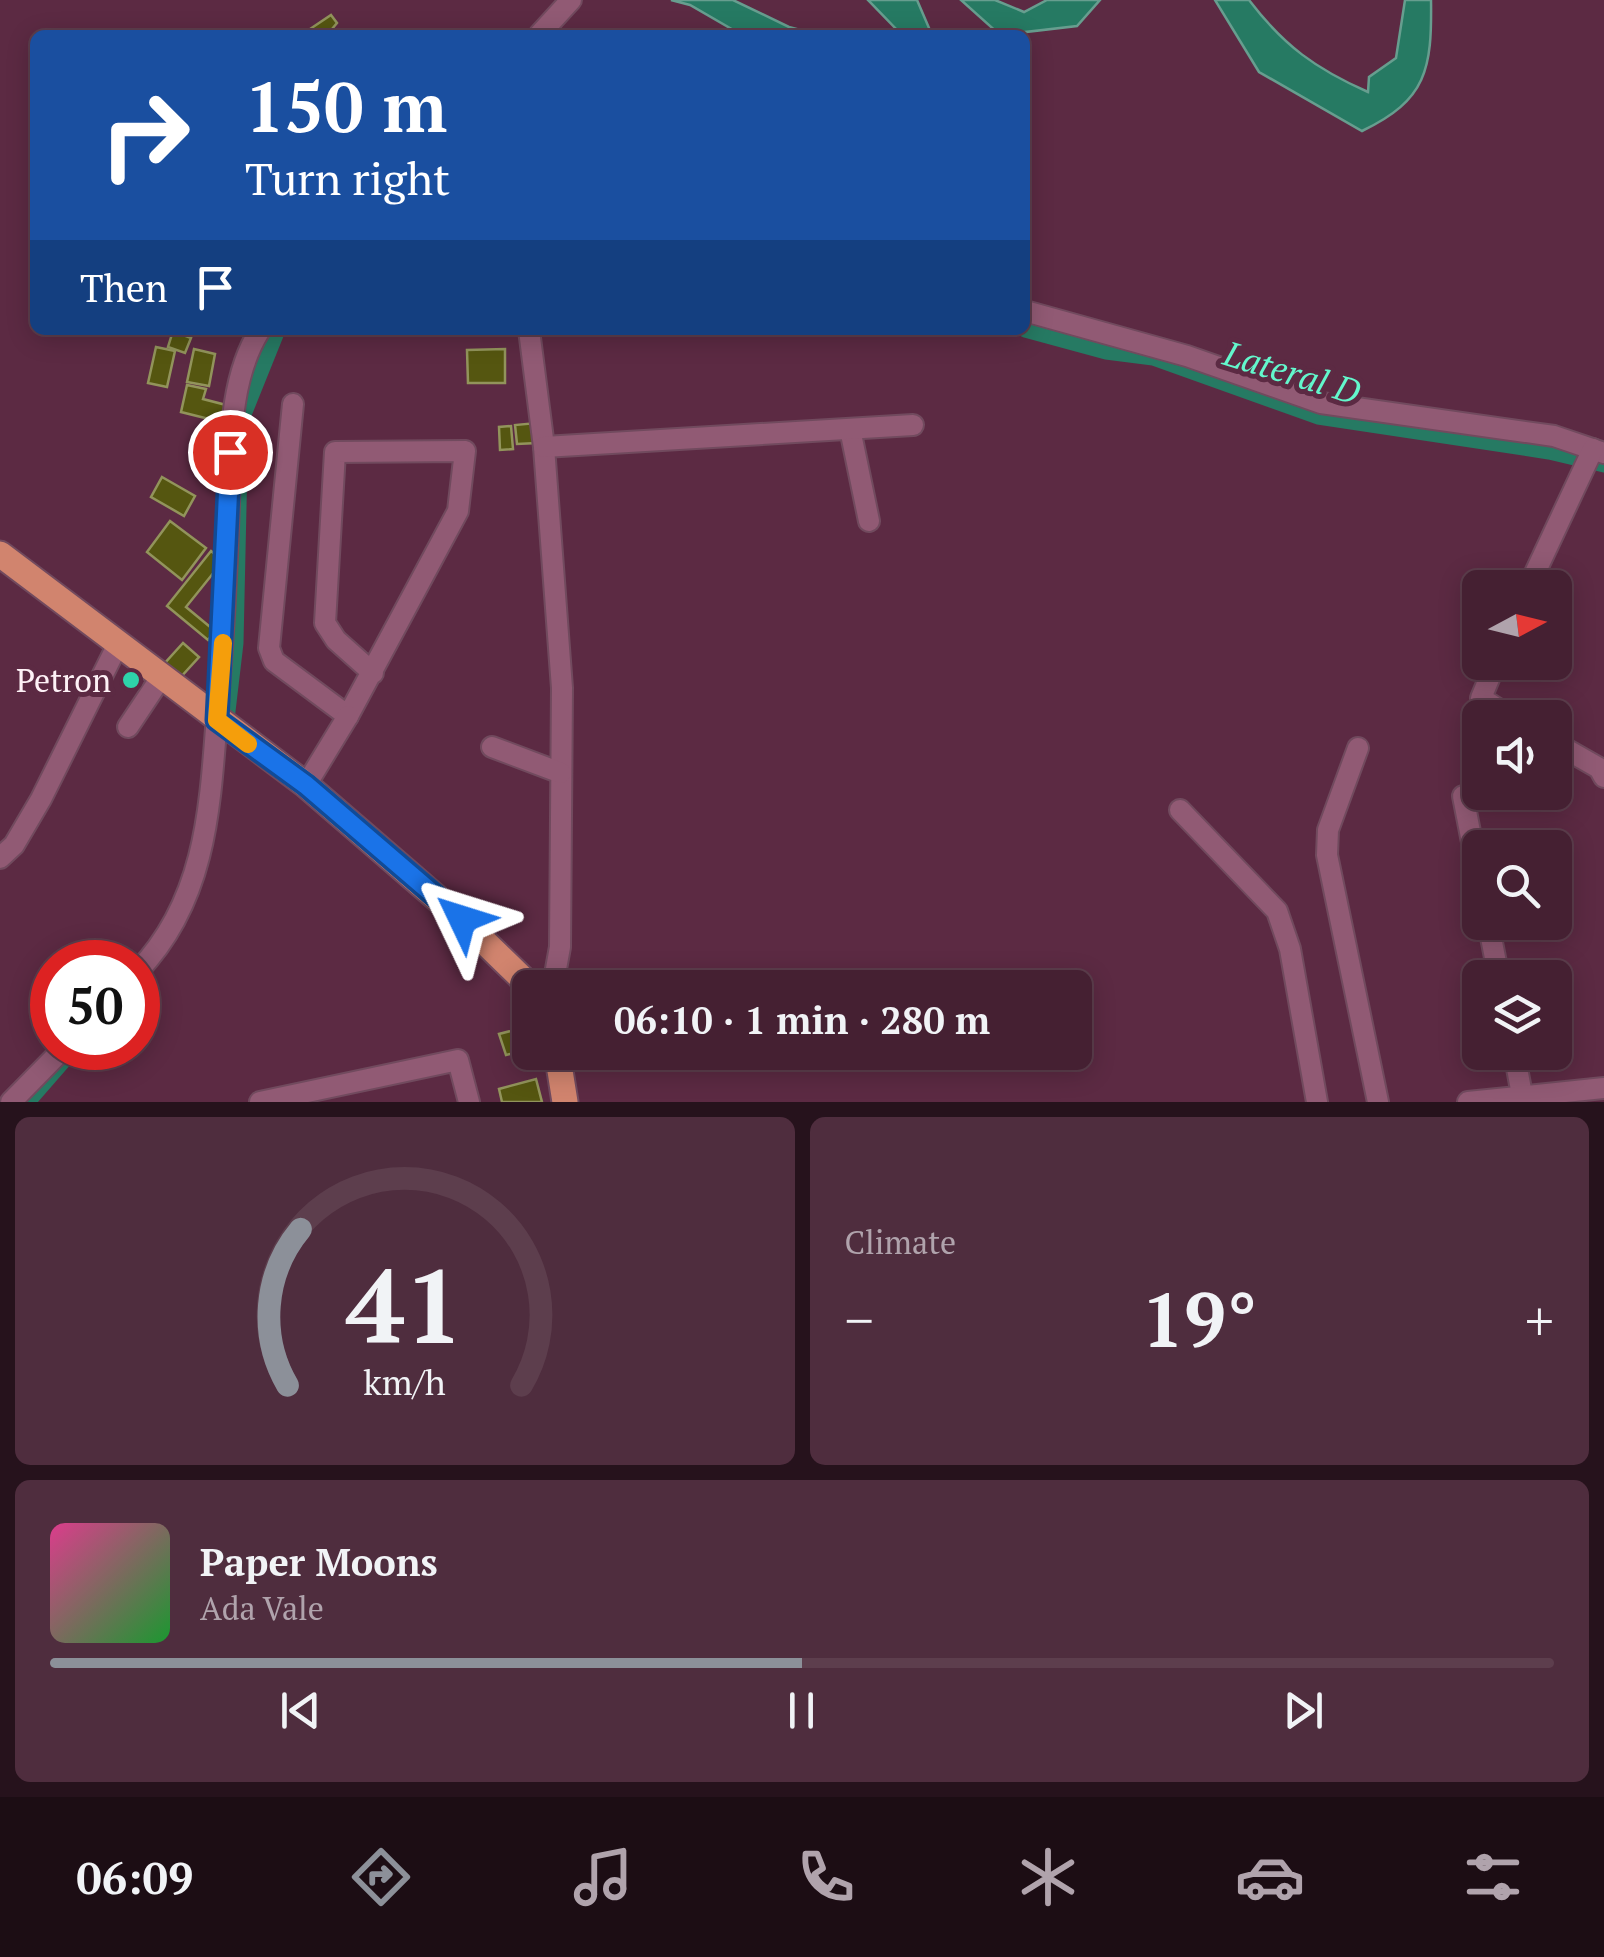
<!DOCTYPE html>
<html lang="en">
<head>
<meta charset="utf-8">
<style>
  :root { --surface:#452032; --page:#4f2d3e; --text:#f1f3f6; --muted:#b0a3ac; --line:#5d3e4d; --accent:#8c9099 }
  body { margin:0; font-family:"PT Serif",serif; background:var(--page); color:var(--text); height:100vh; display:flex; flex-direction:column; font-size:38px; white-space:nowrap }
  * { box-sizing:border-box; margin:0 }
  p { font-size:32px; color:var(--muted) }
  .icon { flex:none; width:55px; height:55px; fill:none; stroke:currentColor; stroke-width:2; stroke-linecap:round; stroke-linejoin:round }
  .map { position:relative; height:1102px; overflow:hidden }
  .sheet { display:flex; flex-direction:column; gap:15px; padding:15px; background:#26121c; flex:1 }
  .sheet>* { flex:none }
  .hud { position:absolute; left:30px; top:30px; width:1000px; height:305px; border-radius:15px; box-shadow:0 5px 25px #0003,0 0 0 2px var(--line); background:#1a4fa0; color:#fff; overflow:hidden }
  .needle { width:65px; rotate:83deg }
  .tools { position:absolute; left:1462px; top:570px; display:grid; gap:20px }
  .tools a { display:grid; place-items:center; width:110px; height:110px; border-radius:15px; background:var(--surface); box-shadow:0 5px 25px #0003,0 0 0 2px var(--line); font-size:50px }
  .speed { position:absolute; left:30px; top:940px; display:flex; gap:20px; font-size:50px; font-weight:700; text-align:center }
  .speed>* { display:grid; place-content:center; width:130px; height:130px; border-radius:50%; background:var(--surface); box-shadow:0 5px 25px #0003,0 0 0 2px var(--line); line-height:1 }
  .speed .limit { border:15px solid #d22; background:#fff; color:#111 }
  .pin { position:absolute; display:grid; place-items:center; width:85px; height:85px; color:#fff; margin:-42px; border:5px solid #fff; border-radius:50%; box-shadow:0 2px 10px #0007 }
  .me { position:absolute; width:110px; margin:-55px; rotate:311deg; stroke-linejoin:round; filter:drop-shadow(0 0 8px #0008) }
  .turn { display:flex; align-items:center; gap:35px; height:210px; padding:0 50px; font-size:45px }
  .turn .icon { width:130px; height:130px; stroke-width:2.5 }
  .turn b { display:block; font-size:70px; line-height:85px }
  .then { display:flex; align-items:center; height:95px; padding:0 50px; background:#0003; gap:20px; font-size:38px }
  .big { font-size:75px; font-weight:700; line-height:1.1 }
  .sheet .tile { flex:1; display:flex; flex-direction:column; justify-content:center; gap:15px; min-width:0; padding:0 35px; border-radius:15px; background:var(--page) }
  .sheet .dial { align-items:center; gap:0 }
  .dial svg { height:260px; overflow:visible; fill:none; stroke:var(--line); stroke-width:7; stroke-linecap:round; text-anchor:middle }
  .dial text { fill:var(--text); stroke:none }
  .song { display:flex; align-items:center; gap:30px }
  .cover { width:120px; height:120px; border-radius:15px; background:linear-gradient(135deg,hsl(330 70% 55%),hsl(130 70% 35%)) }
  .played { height:10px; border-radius:5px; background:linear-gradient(90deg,var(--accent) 50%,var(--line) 50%) }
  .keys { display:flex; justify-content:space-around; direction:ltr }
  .heat { display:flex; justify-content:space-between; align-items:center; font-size:55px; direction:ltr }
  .sheet .tiles { flex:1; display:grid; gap:15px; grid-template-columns:1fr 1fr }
  .tile:last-child { grid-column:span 2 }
  .trip { position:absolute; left:512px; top:970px; width:580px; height:100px; border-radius:15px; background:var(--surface); box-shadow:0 5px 25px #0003,0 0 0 2px var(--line); font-weight:700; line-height:100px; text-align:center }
  .dock { display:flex; height:160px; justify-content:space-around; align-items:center; background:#1c0d14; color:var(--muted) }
  .dock .icon { width:70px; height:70px }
  .dock .selected { color:var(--accent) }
  .dock b { font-size:45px; color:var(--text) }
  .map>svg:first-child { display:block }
  .water { fill:#267a63; stroke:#679e8f; stroke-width:2.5 }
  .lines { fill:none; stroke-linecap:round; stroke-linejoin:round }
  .canal { stroke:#267a63; stroke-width:15 }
  .building { fill:#555610; stroke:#92945b; stroke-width:2.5 }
  .minor-casing { stroke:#714a5e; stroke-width:24 }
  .major-casing { stroke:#714a5e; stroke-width:29 }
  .minor { stroke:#915a74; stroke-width:20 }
  .major { stroke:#d1846e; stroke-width:25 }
  .route-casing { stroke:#114b97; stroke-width:25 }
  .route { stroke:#1a73e8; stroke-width:18 }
  .slow { stroke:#f59e0b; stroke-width:18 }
  .poi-dot { fill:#2ed4aa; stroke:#5c2a43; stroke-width:4 }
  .labels { text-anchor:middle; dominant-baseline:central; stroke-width:10; stroke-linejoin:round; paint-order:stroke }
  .poi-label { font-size:32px; fill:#fef1f6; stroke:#5c2a43; text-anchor:end }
  .water-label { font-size:35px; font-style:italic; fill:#63f7cc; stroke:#5c2a43 }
</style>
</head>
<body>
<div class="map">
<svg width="1604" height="1102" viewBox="0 0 1604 1102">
  <rect width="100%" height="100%" fill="#5c2a43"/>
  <!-- water -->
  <g class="water">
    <polygon points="671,0 733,0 789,27 819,35 742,35 690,5"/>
    <polygon points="868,0 917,0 932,35 902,35"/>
    <polygon points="961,0 995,0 1024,12 1047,0 1100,0 1077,26 1000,35"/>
    <path d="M 1215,0 L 1249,0 C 1284,46 1316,69 1368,92 L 1369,77 L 1396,58 L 1405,0 L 1431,0 C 1432,69 1427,100 1362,131 L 1259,72 Z"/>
  </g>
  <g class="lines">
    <!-- canal -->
    <g class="canal">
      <polyline points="1025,330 1106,352 1153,358 1318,417 1549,452 1604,465"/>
      <polyline points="241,434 241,422 278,330"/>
      <polyline points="226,728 236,643 240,462"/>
      <polyline points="28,1102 75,1048"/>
    </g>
  </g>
  <!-- building -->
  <g class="building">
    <polygon points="331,15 337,23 327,35 314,35 310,29"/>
    <polygon points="173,331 191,338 185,353 168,347"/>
    <polygon points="156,347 175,351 167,387 148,383"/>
    <polygon points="194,349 215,354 209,386 187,382"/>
    <polygon points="505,349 505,383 468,383 467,350"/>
    <polygon points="187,385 206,389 203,399 226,405 221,422 181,412"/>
    <polygon points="536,423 537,443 517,444 515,425"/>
    <polygon points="511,426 513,449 500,450 499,427"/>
    <polygon points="162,477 195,496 184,516 151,497"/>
    <polygon points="170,521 206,548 182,580 147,552"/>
    <polygon points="211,551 223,561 186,607 215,631 208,640 167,606"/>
    <polygon points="183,643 199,657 179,679 164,664"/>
    <polygon points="530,1026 530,1049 506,1055 499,1034"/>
    <polygon points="536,1079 542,1102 502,1102 499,1089"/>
  </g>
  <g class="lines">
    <defs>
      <g id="minor">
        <polyline points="539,35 571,0"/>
        <polyline points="1025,311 1187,356 1321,403 1554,436 1604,453"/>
        <polyline points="529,330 544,447 562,688 560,947 554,980 546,988"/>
        <polyline points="293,404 269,648 274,661 348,716 458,511 465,451 335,452 325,623 336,640 373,673"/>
        <polyline points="850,429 869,521"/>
        <polyline points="544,447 913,425"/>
        <polyline points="1528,588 1593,449"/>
        <polyline points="1496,662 1481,698 1512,718"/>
        <polyline points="128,727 162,676"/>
        <polyline points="1555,743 1599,768 1604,777"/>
        <polyline points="492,747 561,773"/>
        <polyline points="1358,748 1328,830 1327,855 1378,1102"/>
        <polyline points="306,785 348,716"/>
        <polyline points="1463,796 1480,883"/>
        <polyline points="1180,810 1277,911 1290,949 1317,1102"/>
        <polyline points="0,858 14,845 41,799 119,642"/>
        <polyline points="1488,922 1499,978"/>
        <path d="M 138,971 C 206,900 210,808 217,715 C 223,643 227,572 229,501 C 231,444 229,379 260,330"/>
        <polyline points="1514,1052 1522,1095"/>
        <polyline points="11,1102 64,1048"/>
        <polyline points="260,1102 458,1060 469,1102"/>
        <polyline points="1468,1102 1604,1088"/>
      </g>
      <g id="major">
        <polyline points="0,554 306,785 461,919 532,988"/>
        <polyline points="557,1052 565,1102"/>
      </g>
    </defs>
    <!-- minor casing -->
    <use href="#minor" class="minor-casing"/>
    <!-- major casing -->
    <use href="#major" class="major-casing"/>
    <!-- minor -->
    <use href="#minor" class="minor"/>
    <!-- major -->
    <use href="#major" class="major"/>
  </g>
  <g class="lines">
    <defs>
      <polyline id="route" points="230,452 217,720 306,785 462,919"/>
    </defs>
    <!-- route casing -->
    <use href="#route" class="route-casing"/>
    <!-- route -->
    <use href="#route" class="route"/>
    <!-- slow -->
    <polyline class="slow" points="223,643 217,720 248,744"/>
  </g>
  <!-- markers -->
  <circle class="poi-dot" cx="131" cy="680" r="10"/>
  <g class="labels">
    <!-- poi labels -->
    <g class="poi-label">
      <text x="111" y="680">Petron</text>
    </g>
    <!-- water labels -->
    <g class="water-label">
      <text transform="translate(1292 372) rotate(17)">Lateral D</text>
    </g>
  </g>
</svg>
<div class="tools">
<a><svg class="needle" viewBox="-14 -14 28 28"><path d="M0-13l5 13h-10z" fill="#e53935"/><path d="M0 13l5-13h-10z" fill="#b0a3ac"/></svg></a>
<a><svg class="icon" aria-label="sound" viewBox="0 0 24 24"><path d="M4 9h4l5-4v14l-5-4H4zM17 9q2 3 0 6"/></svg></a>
<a><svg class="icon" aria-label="search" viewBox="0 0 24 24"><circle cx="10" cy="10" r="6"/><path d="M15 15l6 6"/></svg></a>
<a><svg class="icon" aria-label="layers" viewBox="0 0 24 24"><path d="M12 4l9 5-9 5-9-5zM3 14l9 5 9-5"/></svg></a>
</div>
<div class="speed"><div class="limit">50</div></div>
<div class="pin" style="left:230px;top:452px;background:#d93025"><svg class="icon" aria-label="arrive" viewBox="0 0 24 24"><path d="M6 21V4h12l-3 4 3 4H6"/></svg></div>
<svg class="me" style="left:462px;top:919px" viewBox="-20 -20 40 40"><path d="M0-17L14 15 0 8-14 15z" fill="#1a73e8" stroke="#fff" stroke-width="4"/></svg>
<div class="trip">06:10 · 1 min · 280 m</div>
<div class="hud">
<div class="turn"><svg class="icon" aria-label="right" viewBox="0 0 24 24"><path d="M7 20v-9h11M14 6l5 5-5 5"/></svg><div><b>150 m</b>Turn right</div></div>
<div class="then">Then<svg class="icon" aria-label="arrive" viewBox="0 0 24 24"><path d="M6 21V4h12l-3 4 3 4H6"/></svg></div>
</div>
</div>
<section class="sheet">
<div class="tiles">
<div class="tile dial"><svg viewBox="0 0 100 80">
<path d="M14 69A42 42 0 1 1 86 69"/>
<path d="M14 69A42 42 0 0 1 18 21" stroke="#8c9099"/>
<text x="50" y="56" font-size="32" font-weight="700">41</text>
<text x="50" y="72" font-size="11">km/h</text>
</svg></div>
<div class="tile"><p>Climate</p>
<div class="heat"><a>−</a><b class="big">19°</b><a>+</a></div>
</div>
<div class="tile">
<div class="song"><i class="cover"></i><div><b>Paper Moons</b><p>Ada Vale</p></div></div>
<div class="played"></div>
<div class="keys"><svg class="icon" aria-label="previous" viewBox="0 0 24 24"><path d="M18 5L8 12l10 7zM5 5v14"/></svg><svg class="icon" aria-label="pause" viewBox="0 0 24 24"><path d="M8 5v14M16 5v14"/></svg><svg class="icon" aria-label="next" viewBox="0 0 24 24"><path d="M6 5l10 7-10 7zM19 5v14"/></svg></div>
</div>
</div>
</section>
<nav class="dock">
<b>06:09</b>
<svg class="icon selected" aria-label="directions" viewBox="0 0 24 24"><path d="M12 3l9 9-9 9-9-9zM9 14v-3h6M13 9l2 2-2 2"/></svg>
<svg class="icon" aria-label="music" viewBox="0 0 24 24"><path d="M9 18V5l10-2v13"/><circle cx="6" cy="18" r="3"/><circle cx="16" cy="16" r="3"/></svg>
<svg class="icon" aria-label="phone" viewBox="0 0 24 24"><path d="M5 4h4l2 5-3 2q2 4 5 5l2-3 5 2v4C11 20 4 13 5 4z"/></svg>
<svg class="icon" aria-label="climate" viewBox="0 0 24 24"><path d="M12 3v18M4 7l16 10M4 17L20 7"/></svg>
<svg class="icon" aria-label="car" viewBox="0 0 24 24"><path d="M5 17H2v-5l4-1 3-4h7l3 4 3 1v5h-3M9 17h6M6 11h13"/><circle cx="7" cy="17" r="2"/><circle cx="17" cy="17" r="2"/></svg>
<svg class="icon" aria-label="filters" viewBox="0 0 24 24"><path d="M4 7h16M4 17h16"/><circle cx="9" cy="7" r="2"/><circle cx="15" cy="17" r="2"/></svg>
</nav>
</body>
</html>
